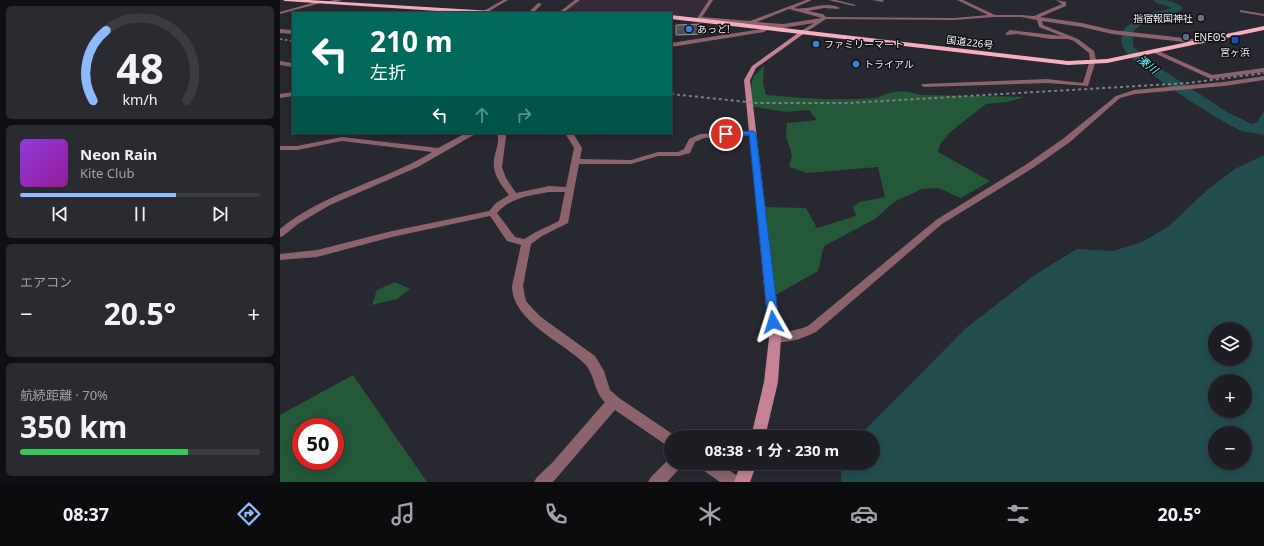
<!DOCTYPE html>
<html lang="ja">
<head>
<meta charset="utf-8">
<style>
  :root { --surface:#1d1e24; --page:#2a2b31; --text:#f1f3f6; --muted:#a0a2a6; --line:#3b3c41; --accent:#8eb9fd }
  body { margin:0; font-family:"Noto Sans","Noto Sans JP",sans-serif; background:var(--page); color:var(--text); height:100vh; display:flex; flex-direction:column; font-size:15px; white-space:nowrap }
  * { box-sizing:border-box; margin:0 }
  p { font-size:13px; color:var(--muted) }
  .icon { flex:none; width:22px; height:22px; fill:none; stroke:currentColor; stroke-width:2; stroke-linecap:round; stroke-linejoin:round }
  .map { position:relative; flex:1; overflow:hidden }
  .drawer { display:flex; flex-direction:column; gap:6px; padding:6px; background:#101014; width:280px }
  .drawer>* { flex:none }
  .banner { position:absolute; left:12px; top:12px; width:380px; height:122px; border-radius:0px; box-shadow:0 2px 10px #0003,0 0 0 1px var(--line); background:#00695c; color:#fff; overflow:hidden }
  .buttons { position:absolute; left:928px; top:322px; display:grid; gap:8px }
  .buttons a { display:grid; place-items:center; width:44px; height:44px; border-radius:50%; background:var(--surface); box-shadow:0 2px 10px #0003,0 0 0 1px var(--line); font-size:20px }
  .speed { position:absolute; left:12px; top:418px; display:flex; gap:8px; font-size:20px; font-weight:700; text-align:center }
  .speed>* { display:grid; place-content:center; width:52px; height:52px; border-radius:50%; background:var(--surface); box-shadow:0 2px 10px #0003,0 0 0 1px var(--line); line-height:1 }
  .speed .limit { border:6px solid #d22; background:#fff; color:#111 }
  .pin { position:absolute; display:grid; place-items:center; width:34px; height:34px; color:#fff; margin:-17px; border:2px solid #fff; border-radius:50%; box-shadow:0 1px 4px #0007 }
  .me { position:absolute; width:44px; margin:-22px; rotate:354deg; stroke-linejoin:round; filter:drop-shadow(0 0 3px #0008) }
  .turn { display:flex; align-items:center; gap:14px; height:84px; padding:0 12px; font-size:18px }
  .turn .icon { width:52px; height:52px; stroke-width:2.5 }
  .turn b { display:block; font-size:28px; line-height:34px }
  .lanes { display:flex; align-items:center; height:38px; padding:0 12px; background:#0003; justify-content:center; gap:20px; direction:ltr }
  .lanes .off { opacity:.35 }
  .big { font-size:30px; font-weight:700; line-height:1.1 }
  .drawer .card { flex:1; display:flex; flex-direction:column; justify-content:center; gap:6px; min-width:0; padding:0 14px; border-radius:6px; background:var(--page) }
  .drawer .dial { align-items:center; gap:0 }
  .dial svg { height:104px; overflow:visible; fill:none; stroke:var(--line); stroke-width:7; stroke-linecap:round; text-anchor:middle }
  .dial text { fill:var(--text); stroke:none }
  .song { display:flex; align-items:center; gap:12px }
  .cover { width:48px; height:48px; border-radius:6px; background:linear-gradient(135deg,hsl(270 70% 55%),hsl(300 70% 35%)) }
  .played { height:4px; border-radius:2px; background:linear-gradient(90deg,var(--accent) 65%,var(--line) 65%) }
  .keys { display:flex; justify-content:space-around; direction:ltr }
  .heat { display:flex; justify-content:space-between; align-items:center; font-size:22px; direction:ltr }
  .charge { height:6px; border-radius:3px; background:linear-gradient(90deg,#34c759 70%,var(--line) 0) }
  .trip { position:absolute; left:384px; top:430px; width:216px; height:40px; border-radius:20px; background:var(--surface); box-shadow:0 2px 10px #0003,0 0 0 1px var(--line); font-weight:700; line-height:40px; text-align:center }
  .tab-bar { display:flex; height:64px; justify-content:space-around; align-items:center; background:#0c0c0e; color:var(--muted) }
  .tab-bar .icon { width:28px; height:28px }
  .tab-bar .active { color:var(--accent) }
  .tab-bar b { font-size:18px; color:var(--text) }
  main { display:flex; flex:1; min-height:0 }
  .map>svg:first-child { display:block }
  .education { fill:#372b39 }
  .green { fill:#235838; fill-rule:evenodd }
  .water { fill:#224e50; fill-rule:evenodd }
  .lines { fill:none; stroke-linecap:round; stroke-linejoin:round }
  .river { fill:#224e50; fill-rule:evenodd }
  .building { fill:#53525a; stroke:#97969f }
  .minor { fill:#8c636d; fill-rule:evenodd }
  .tertiary { fill:#8c636d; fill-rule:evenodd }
  .secondary { fill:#c48294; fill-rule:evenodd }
  .trunk { fill:#f6aec0; fill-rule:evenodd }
  .rail-far1 { stroke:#818289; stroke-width:1.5; stroke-dasharray:2.5 2.5; stroke-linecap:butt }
  .rail { stroke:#818289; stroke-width:2; stroke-dasharray:3 3; stroke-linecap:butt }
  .route { fill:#1a73e8; stroke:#114b97 }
  .worship-dot { fill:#6b7280; stroke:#111114; stroke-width:1.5 }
  .shop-dot { fill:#3f7fe0; stroke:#111114; stroke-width:1.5 }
  .service-dot { fill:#5c6f8a; stroke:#111114; stroke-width:1.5 }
  .transit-dot { fill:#1a4fb4; stroke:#111114; stroke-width:1.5 }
  .labels { text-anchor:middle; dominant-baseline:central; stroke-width:3; stroke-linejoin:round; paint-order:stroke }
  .far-poi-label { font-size:10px; fill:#eeeef4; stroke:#111114; text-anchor:start }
  .far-street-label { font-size:10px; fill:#eeeef4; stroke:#111114 }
  .far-water-label { font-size:11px; font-style:italic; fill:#6dfafe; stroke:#111114 }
</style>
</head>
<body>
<main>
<section class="drawer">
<div class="card dial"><svg viewBox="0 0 100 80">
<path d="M14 69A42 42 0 1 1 86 69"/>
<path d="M14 69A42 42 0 0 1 24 15" stroke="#8eb9fd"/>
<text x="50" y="56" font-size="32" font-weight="700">48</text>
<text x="50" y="72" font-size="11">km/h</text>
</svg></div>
<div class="card">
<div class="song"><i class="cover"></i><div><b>Neon Rain</b><p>Kite Club</p></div></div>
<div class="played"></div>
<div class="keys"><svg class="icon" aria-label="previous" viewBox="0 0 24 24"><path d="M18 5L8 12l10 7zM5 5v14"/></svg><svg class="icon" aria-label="pause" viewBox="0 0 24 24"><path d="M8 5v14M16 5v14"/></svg><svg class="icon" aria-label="next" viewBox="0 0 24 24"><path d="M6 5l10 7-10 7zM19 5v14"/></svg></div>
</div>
<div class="card"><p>エアコン</p>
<div class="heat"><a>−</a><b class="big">20.5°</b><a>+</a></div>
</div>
<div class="card"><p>航続距離 · 70%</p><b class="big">350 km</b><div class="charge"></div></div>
</section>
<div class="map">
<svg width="984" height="482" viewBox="0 0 984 482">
  <rect width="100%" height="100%" fill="#272830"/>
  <!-- education -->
  <polygon class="education" points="299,0 429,0 417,17 391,15 391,13 283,13"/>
  <!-- green -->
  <g class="green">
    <path d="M 484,66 L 483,83 L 486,95 C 522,98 558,101 594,98 C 601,97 607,93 614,92 C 624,90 632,93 642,95 L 745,97 L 727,102 L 706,104 L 669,133 L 660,145 L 658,152 L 710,181 L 681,198 L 658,188 L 642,189 L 614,202 L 595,219 L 544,246 L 538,271 L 494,296 L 485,207 L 526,208 L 537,228 L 576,216 L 573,207 L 579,202 L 605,197 L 598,167 L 527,173 L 509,167 L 512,155 L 506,136 L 507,123 L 537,120 L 529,110 L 506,112 L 468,106 L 473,77 Z"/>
    <polygon points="115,282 130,289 117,299 92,305 97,290"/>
    <path d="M 73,375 L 147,482 L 0,482 L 0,415 ZM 21,427 L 55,427 L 55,461 L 21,461 Z"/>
  </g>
  <!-- water -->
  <g class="water">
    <polygon points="984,111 984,135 963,131 973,124 977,122"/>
    <path d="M 984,155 L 984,482 L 561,482 L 562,463 L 593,463 L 593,437 L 578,437 L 686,328 L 756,274 L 797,249 L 833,251 L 862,242 L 889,226 L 927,190 L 955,169 ZM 935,329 L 965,329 L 965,359 L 935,359 ZM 935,381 L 965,381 L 965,411 L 935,411 ZM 935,433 L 965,433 L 965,463 L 935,463 Z"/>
  </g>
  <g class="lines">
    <!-- river -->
    <path class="river" d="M 874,0 C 884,0 895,0 903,8 C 895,17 883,14 873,17 C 865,20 859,26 853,32 L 853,46 L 869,61 L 947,112 L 974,125 L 976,128 L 974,131 C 971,132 969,133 965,132 C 946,126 849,64 843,47 C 841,43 841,36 843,32 C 844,28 848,26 851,23 C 867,9 876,14 892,8 L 875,2 Z"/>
  </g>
  <!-- building -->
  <polygon class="building" points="422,24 423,34 396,35 396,25"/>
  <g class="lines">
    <!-- minor -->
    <g class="minor">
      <polygon points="54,0 63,0 45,4 43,3"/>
      <polygon points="223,0 228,0 206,13 200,13"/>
      <polygon points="295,0 300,0 283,13 278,13"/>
      <path d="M 429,0 L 433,0 L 422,17 L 470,21 L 526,0 L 532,0 L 514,8 C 529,11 545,0 560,8 L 558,9 L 544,8 L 528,11 L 543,14 L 546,17 L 674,18 L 708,15 L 677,0 L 683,0 L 715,15 L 741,15 L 754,16 L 782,4 L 776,0 L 786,2 L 786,6 L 760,17 L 802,23 L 832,30 L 922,40 L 925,42 L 922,44 L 832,34 L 802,27 L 762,21 L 763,25 L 798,39 L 814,51 L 816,60 L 808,86 L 767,83 L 644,87 L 641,85 L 642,84 L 767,79 L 803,83 L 810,60 L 809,53 L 794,41 L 788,39 L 771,39 L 737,34 L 726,35 L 726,33 L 730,30 L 782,36 L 759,27 L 757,20 L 741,17 L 714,17 L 674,20 L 546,19 L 523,34 L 520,32 L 521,31 L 534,23 L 503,28 L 420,20 L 415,21 ZM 509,9 L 542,18 L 503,24 L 477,22 Z"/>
      <polygon points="548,0 556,0 576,5 574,6"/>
      <polygon points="592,0 603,0 604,1 602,2"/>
      <polygon points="39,1 41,3 0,14 0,12"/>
      <polygon points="258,3 262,4 253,13 248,13"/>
      <polygon points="960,10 984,14 984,16 960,12"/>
      <polygon points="487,26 490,28 484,32 391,47 391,43 482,29"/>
      <polygon points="0,29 13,30 13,34 0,33"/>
      <polygon points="876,50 932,75 984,68 984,72 931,79 874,53 873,52"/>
      <polygon points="0,61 13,63 13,67 0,65"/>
      <polygon points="13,92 13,96 0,98 0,94"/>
      <path d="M 473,131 L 477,133 L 476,135 L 424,138 L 415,142 L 410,153 L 399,156 L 378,156 L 351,164 L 299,164 L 288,223 L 262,236 L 251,244 L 243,286 L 246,301 L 252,308 L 261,317 L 315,356 L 324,371 L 330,390 L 339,398 L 397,437 L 391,437 L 391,447 L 386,445 L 335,410 L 273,482 L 254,482 L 257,477 L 272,463 L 325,402 C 314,392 315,375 305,364 C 283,342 232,321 232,286 L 241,245 L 227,241 L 210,216 L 112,237 L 37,257 L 0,260 L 0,254 L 37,250 L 112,231 L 209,211 L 216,203 L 229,195 C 223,187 215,178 214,167 C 212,155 221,145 217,133 L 225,133 L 226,137 L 222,167 L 226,178 L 236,193 L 269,186 L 286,187 L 294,148 L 285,133 L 293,133 L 302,148 L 300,159 L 351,160 L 378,152 L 398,152 L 404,149 L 409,139 L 420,134 ZM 269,192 L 285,192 L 279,221 L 256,232 L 244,239 L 235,237 L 217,213 C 231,197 249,196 269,192 Z"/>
      <path d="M 186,133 L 197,133 L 138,167 L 50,205 L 18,224 L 3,236 L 0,237 L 0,229 C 45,192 103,182 152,152 L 62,141 L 17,150 L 0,150 L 0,146 L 17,146 L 62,137 L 158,148 Z"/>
      <polygon points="391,457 391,463 403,463 400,468 387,482 368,482 371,477"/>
      <polygon points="417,463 438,463 459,477 462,482 440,482 420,468"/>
    </g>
    <!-- tertiary -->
    <path class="tertiary" d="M 984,76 L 984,80 L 944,86 L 855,94 L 840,98 L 790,142 L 753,168 L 662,224 L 536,332 C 525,338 503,345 491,341 L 489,338 L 491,335 C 503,331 516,331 528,326 L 656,220 L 747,164 L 784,138 L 836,96 L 854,90 L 944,82 Z"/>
    <!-- secondary -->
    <g class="secondary">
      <polygon points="521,31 526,32 476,68 470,80 501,338 498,382 485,437 471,437 484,382 489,338 464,80 472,66"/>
      <polygon points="461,463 477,463 470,482 454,482"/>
    </g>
    <!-- trunk -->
    <g class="trunk">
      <polygon points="3,0 29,0 213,11 216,13 188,13 5,1"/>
      <polygon points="391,15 788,61 827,59 984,26 984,30 827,63 788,65 391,19"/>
    </g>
    <!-- rail-far1 -->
    <polyline class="rail-far1" points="0,39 13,41"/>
    <!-- rail -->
    <polyline class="rail" points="391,94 477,103 569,103 909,83 984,73"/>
  </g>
  <!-- route -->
  <polygon class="route" points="473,131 476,133 499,322 497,325 489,325 488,322 469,135 446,136 443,134 446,132"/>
  <!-- markers -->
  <circle class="worship-dot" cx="921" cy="18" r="4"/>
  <g class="shop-dot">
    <circle cx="409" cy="29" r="4"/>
    <circle cx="536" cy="44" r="4"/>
    <circle cx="576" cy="64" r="4"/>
  </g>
  <circle class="service-dot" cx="906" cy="37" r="4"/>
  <rect class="transit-dot" x="951" y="36" width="8" height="8" rx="2"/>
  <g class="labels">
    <!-- far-poi labels -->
    <g class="far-poi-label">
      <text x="913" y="18" text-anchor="end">指宿報国神社</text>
      <text x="417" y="29">あっど!</text>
      <text x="914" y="37">ENEOS</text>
      <text x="544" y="44">ファミリーマート</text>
      <text x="955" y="52" text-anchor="middle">宮ヶ浜</text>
      <text x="584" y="64">トライアル</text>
    </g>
    <!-- far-street labels -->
    <g class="far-street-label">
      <text transform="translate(690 42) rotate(7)">国道226号</text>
    </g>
    <!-- far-water labels -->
    <g class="far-water-label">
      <text transform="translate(868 64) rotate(39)">湊川</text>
    </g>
  </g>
</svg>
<div class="buttons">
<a><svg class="icon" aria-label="layers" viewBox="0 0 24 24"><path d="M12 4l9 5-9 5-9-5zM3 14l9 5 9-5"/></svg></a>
<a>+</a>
<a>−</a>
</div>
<div class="speed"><div class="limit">50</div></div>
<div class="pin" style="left:446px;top:134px;background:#d93025"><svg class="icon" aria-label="arrive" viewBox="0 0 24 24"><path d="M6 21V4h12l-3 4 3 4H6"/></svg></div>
<svg class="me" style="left:493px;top:322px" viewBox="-20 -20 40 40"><path d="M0-17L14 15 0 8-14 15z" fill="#1a73e8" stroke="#fff" stroke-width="4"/></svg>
<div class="trip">08:38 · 1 分 · 230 m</div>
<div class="banner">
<div class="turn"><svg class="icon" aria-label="left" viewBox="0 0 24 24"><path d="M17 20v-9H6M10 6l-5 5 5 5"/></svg><div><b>210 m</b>左折</div></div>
<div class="lanes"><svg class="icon" aria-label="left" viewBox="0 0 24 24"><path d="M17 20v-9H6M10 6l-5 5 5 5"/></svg><svg class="icon off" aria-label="ahead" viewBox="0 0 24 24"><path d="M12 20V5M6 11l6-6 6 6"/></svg><svg class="icon off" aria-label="right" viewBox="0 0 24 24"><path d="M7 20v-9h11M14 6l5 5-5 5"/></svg></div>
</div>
</div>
</main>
<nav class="tab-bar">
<b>08:37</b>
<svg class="icon active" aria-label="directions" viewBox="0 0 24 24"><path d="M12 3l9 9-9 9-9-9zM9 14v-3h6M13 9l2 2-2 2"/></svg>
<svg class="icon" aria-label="music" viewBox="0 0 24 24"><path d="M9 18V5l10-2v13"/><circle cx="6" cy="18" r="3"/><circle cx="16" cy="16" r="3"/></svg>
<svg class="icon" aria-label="phone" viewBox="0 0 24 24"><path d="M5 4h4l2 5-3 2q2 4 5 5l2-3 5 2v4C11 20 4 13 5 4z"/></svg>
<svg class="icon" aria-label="climate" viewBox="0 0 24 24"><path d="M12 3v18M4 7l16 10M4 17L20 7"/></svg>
<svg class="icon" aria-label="car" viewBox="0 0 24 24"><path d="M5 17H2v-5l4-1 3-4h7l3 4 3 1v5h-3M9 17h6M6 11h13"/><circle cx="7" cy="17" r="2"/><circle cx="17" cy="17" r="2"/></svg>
<svg class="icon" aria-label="filters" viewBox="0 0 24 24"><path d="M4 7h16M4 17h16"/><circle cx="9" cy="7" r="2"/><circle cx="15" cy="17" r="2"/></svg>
<b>20.5°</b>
</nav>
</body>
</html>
